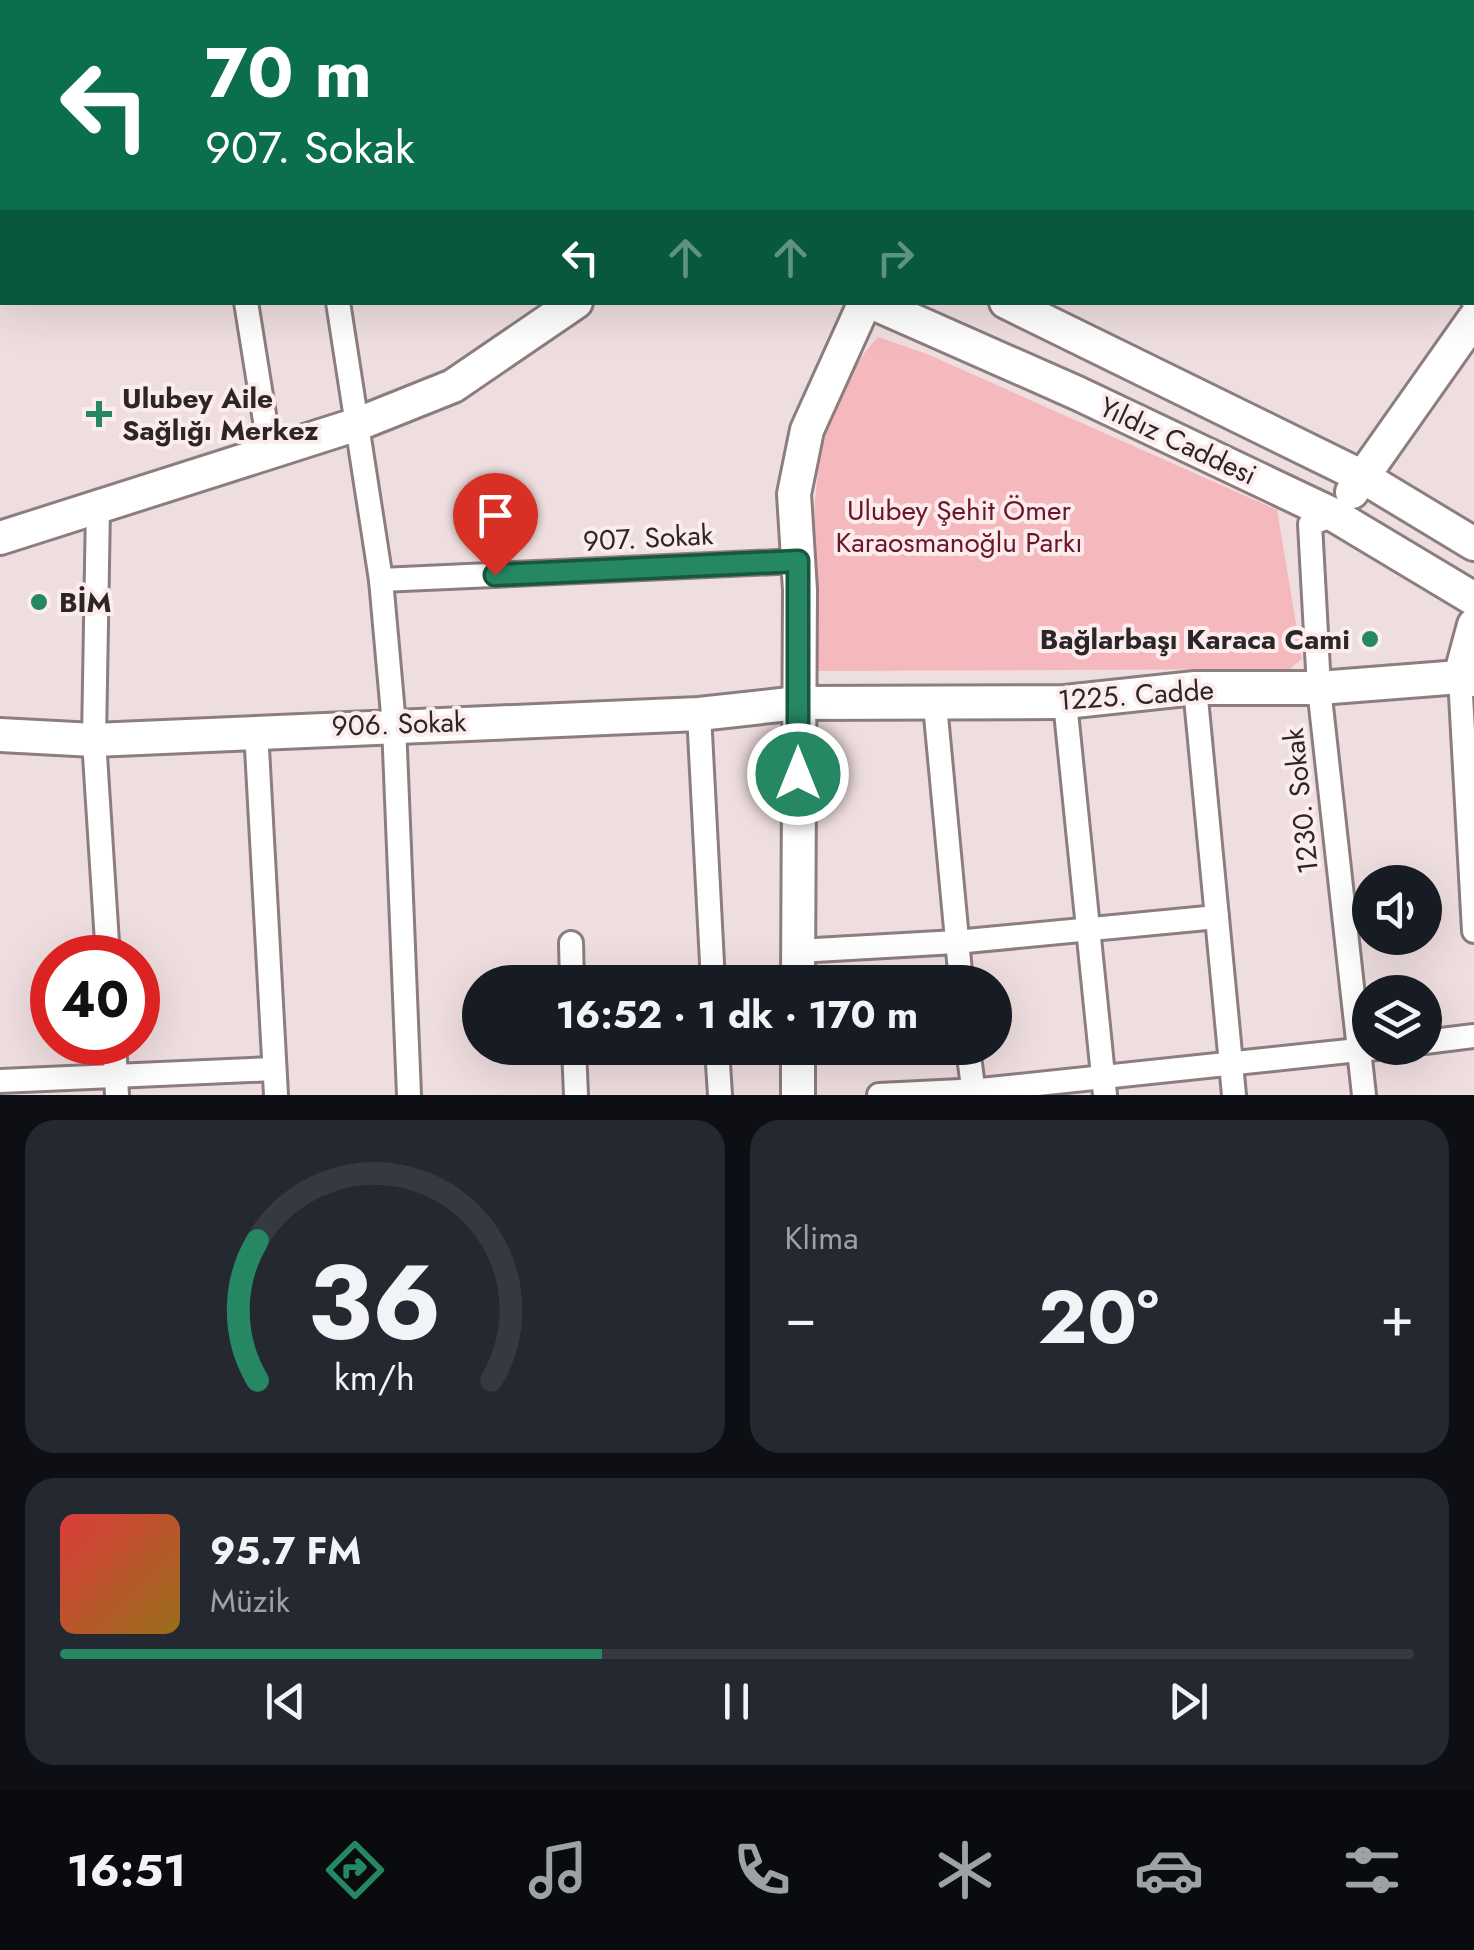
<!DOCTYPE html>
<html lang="tr">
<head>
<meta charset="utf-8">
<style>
  :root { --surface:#171b24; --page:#242831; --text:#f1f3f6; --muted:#9ea1a6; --line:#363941; --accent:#258863 }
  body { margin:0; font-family:Jost,sans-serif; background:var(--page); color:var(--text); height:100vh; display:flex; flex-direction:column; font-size:38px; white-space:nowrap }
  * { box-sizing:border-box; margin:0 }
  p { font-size:32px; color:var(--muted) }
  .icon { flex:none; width:55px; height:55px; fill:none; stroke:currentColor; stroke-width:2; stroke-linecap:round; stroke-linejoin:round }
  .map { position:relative; height:1095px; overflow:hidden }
  .details { display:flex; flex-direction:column; gap:25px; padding:25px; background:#0d0f14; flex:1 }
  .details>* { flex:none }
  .guide { position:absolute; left:0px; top:0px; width:1475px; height:305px; box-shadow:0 10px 40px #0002; background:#0b6e4f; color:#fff; overflow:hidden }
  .fabs { position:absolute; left:1352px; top:865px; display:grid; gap:20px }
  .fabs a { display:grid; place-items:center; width:90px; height:90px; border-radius:50%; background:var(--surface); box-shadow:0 10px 40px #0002; font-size:50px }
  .speed { position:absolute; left:30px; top:935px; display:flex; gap:20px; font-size:50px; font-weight:700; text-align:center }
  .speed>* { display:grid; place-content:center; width:130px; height:130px; border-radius:50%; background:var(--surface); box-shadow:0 10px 40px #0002; line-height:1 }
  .speed .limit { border:15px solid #d22; background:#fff; color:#111 }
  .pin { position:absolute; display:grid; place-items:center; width:85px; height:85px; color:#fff; margin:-102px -42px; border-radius:50% 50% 50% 0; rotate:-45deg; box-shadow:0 0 10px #0007 }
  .pin .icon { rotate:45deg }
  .me { position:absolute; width:110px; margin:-55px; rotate:0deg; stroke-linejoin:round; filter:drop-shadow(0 0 8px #0008) }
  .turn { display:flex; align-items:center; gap:35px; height:210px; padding:0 40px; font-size:45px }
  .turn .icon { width:130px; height:130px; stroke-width:2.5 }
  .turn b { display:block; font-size:70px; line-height:85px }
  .lanes { display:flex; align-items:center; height:95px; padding:0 40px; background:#0003; justify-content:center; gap:50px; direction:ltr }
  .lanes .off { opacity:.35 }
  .big { font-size:75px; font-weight:700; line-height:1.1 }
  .details .widget { flex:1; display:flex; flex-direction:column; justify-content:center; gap:15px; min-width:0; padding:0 35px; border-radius:30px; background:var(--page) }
  .details .dial { align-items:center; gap:0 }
  .dial svg { height:260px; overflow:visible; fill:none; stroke:var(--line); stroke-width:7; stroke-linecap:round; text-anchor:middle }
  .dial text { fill:var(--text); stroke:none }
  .song { display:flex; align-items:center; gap:30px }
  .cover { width:120px; height:120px; border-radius:15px; background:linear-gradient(135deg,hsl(0 70% 55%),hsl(40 70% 35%)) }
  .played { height:10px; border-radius:5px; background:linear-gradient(90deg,var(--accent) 40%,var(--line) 40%) }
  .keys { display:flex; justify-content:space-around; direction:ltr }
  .heat { display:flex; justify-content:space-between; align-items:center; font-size:55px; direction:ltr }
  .details .tiles { flex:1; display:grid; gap:25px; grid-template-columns:1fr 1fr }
  .widget:last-child { grid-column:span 2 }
  .trip { position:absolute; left:462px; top:965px; width:550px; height:100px; border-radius:50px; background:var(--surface); box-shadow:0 10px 40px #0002; font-weight:700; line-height:100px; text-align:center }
  .tab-bar { display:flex; height:160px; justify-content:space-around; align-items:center; background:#090b0e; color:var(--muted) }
  .tab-bar .icon { width:70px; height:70px }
  .tab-bar .active { color:var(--accent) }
  .tab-bar b { font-size:45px; color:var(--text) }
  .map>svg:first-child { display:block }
  .green { fill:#f5b8bd }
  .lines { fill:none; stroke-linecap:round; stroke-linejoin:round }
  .street-casing { stroke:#8c7d7e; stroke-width:28 }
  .secondary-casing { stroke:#8c7d7e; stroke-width:38 }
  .street { stroke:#fff; stroke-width:22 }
  .secondary { stroke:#fff; stroke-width:32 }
  .route-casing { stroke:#185840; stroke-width:25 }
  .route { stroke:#258863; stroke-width:18 }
  .poi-dot { fill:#258863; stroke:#fdeced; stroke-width:4 }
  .labels { text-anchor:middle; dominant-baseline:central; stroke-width:8; stroke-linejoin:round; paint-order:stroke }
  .poi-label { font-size:28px; font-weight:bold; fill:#2d2627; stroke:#fdeced; text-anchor:start }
  .street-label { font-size:28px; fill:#2d2627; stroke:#fdeced }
  .park-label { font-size:28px; fill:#6c162a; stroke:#fdeced }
</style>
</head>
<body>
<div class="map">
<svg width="1474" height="1095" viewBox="0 0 1474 1095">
  <rect width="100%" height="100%" fill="#efdedf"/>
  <!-- green -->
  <g class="green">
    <polygon points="632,0 1184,0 633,2"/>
    <path d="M 878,337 L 927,354 L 1277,510 L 1302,659 L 1290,669 L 813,671 C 809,638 811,604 812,570 C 814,485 817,403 878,337 Z"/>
  </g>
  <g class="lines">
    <defs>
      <g id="street">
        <polyline points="212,0 212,2"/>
        <polyline points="0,48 2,47"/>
        <polyline points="1472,168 1474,169"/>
        <polyline points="0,181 2,181"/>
        <polyline points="1472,299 1474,300"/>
        <polyline points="246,302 270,452"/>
        <polyline points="338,302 381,580 394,725 409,1095"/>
        <polyline points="98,507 94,740 108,958"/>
        <polyline points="1334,515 1310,524 1319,688 1364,1095"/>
        <polyline points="381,580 798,561"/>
        <polyline points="1460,677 1474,931"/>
        <polyline points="1195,688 1234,1095"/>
        <polyline points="1065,702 1105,1095"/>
        <polyline points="935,705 961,982"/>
        <polyline points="699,714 713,982"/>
        <polyline points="256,730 276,1095"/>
        <polyline points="571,943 572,982"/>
        <polyline points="798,951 956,942 1217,917"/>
        <polyline points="114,1042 117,1095"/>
        <polyline points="1425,1042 1474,1036"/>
        <polyline points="574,1048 576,1095"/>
        <polyline points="717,1048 720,1095"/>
        <polyline points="968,1048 974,1095"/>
        <polyline points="0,1081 274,1069"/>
        <polyline points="879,1095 981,1090 1377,1048"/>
      </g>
      <g id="secondary">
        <polyline points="336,0 340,2"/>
        <polyline points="555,0 556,2"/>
        <polyline points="606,0 607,2"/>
        <polyline points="1262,2 1267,0"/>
        <polyline points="871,302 1077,393 1334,515 1474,599"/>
        <polyline points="1006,302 1363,477 1474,544"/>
        <polyline points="1352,492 1474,319"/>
        <polyline points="0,538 358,424 453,386 576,302"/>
        <polyline points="1460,677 1474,625"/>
        <polyline points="0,735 94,740 699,714 798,703 1065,702 1195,688 1319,688 1460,677 1474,680"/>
        <polyline points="798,982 800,590 794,494 807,430 865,302"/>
        <polyline points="798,1048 798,1095"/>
      </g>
    </defs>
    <!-- street casing -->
    <use href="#street" class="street-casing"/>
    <!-- secondary casing -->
    <use href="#secondary" class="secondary-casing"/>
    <!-- street -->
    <use href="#street" class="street"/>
    <!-- secondary -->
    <use href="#secondary" class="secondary"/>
  </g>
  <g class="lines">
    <defs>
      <polyline id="route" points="495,575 798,561 798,774"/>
    </defs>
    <!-- route casing -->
    <use href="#route" class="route-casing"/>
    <!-- route -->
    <use href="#route" class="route"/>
  </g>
  <!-- markers -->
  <g class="poi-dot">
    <path d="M94 399h10v10h10v10h-10v10h-10v-10h-10v-10h10z"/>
    <circle cx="39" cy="602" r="10"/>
    <circle cx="1370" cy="639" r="10"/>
  </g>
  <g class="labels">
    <!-- poi labels -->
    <g class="poi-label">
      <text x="122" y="398">Ulubey Aile<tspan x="122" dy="32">Sağlığı Merkez</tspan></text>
      <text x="59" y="602">BİM</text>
      <text x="1350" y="639" text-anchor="end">Bağlarbaşı Karaca Cami</text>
    </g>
    <!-- street labels -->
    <g class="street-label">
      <text transform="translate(1178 441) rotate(25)">Yıldız Caddesi</text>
      <text transform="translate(648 538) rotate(-3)">907. Sokak</text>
      <text transform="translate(1136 695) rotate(-4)">1225. Cadde</text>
      <text transform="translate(399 724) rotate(-2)">906. Sokak</text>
      <text transform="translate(1301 801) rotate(-96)">1230. Sokak</text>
    </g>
    <!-- park labels -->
    <g class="park-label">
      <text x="959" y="510">Ulubey Şehit Ömer<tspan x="959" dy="32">Karaosmanoğlu Parkı</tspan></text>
    </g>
  </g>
</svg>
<div class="fabs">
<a><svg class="icon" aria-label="sound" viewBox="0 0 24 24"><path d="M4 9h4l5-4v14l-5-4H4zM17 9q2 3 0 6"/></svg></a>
<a><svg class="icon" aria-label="layers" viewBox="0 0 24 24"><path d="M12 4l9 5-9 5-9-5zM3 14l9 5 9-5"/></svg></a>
</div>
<div class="speed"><div class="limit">40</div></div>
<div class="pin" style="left:495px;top:575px;background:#d93025"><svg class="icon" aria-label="arrive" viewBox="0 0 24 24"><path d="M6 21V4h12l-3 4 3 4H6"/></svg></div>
<svg class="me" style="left:798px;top:774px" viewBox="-20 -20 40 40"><circle r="17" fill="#258863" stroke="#fff" stroke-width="3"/><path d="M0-11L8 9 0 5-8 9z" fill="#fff"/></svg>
<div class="trip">16:52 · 1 dk · 170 m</div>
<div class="guide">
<div class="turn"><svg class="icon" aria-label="left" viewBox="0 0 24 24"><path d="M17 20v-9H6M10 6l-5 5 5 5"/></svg><div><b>70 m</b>907. Sokak</div></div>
<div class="lanes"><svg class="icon" aria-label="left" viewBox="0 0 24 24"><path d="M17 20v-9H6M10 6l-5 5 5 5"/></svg><svg class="icon off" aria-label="ahead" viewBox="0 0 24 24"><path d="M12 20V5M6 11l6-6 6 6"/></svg><svg class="icon off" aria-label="ahead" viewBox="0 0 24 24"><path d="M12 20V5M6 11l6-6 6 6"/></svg><svg class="icon off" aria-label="right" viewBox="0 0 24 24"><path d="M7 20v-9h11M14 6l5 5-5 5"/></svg></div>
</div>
</div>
<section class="details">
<div class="tiles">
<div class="widget dial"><svg viewBox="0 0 100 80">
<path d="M14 69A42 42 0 1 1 86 69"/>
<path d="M14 69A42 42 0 0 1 14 26" stroke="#258863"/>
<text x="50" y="56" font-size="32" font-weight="700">36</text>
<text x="50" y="72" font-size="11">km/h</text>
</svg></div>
<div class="widget"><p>Klima</p>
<div class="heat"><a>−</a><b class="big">20°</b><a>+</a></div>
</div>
<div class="widget">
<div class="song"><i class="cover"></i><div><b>95.7 FM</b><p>Müzik</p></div></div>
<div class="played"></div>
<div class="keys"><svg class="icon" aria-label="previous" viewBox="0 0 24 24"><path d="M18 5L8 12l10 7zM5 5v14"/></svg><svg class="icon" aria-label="pause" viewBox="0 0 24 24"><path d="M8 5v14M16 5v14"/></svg><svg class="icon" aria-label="next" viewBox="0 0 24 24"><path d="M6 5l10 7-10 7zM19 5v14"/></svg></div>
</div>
</div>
</section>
<nav class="tab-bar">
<b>16:51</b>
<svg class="icon active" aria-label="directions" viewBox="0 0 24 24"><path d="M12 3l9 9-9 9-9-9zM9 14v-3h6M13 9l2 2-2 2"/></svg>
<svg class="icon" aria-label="music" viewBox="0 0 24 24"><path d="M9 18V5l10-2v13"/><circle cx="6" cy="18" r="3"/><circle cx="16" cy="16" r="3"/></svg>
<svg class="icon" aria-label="phone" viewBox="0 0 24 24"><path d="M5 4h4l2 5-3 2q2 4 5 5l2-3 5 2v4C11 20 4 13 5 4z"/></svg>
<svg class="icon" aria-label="climate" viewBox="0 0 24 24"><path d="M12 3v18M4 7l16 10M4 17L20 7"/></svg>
<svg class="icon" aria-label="car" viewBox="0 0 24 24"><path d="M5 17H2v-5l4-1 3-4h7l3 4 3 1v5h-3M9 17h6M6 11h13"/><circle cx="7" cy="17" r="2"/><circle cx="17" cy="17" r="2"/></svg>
<svg class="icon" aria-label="filters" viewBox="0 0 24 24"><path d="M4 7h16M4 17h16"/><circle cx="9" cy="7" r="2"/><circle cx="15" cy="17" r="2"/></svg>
</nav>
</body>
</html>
